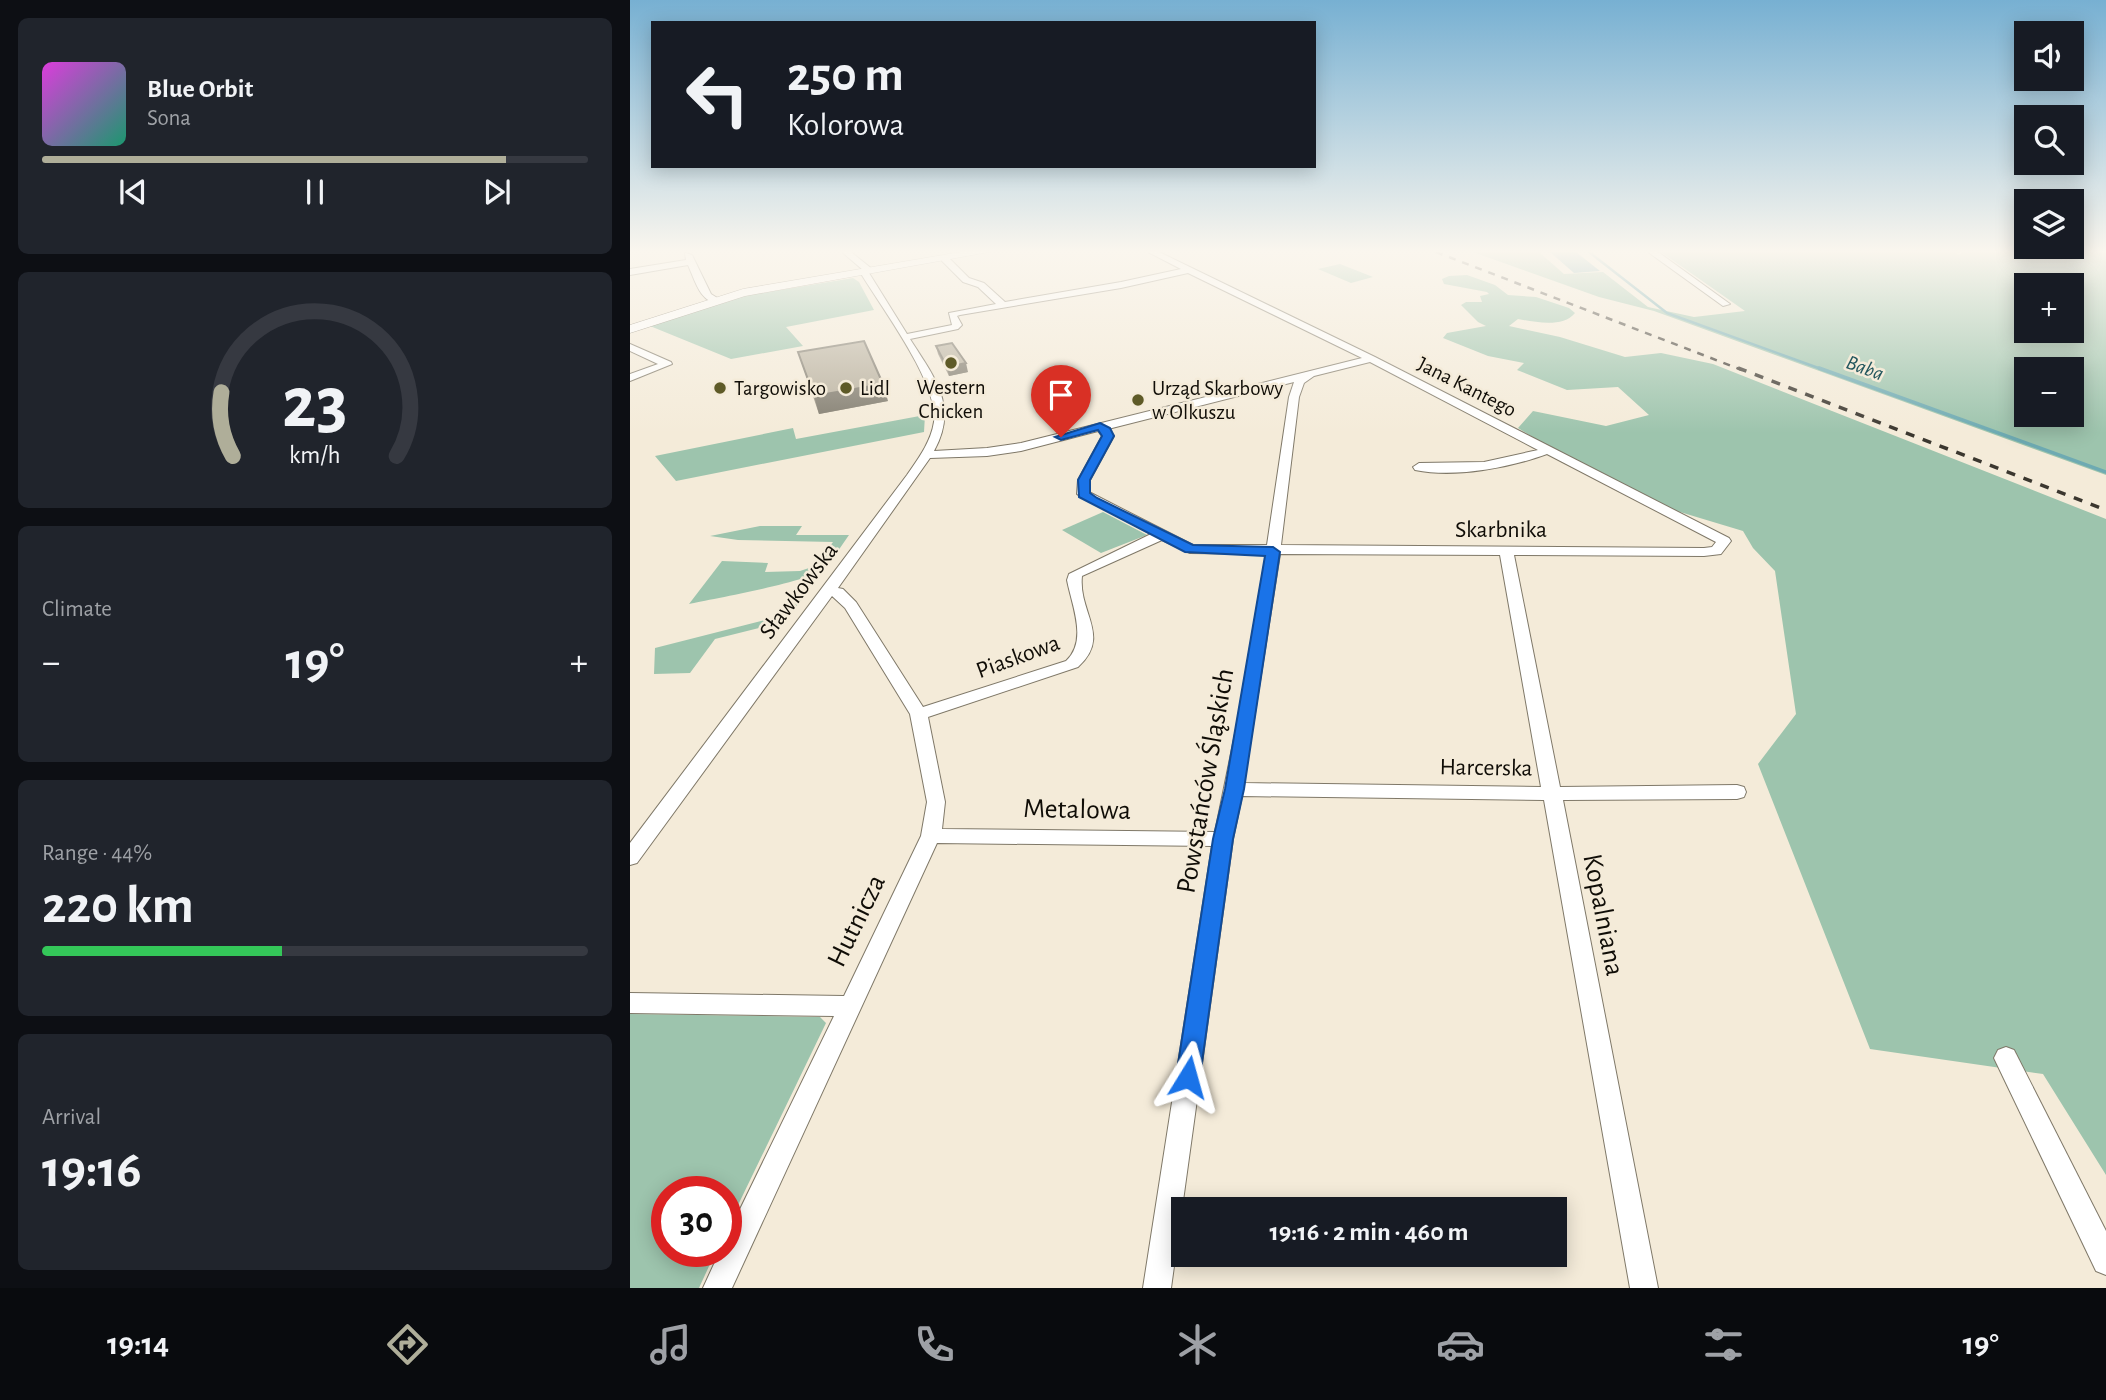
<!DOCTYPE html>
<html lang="en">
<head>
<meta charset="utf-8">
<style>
  :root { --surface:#171b24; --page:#20242c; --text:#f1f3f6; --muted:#9ea1a6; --line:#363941; --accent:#afae99 }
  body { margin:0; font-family:"Alegreya Sans",sans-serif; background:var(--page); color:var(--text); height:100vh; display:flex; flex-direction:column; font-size:26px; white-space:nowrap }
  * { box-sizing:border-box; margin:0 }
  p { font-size:23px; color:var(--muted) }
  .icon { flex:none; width:38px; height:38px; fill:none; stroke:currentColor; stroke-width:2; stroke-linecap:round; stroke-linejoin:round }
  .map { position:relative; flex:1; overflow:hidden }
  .drawer { display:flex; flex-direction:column; gap:18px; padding:18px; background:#0d0f14; width:630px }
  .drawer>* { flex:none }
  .banner { position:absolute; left:21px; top:21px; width:665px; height:147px; border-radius:0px; box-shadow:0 4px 18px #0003; background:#171b24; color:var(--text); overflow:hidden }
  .fabs { position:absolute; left:1384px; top:21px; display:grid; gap:14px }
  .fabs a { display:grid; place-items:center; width:70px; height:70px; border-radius:0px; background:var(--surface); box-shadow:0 4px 18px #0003; font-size:35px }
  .speed { position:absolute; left:21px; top:1176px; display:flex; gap:14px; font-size:35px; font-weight:700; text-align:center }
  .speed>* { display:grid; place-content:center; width:91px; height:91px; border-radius:50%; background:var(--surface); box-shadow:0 4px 18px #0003; line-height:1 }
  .speed .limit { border:10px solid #d22; background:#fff; color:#111 }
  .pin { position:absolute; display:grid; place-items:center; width:60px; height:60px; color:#fff; margin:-72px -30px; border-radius:50% 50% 50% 0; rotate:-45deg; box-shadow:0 0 7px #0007 }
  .pin .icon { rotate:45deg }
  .me { position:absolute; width:77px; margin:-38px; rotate:8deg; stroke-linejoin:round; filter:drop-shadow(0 0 5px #0008) }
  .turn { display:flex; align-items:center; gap:24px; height:147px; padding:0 21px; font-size:32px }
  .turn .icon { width:91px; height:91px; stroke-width:2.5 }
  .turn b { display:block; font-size:49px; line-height:60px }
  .big { font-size:52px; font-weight:700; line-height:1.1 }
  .drawer .widget { flex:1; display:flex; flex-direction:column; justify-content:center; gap:10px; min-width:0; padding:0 24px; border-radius:10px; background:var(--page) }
  .drawer .dial { align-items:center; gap:0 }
  .dial svg { height:182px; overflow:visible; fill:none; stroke:var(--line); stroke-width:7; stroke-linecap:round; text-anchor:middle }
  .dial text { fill:var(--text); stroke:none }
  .song { display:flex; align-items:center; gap:21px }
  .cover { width:84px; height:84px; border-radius:10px; background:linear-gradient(135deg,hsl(300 70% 55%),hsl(160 70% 35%)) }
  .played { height:7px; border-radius:4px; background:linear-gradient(90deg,var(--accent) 85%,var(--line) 85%) }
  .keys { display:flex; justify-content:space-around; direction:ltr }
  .heat { display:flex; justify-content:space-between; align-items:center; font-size:38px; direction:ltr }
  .charge { height:10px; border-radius:5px; background:linear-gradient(90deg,#34c759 44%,var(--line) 0) }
  .trip { position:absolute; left:541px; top:1197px; width:396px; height:70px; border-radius:0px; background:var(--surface); box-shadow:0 4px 18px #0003; font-weight:700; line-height:70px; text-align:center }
  .tabs { display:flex; height:112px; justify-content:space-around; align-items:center; background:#090b0e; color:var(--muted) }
  .tabs .icon { width:49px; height:49px }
  .tabs .current { color:var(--accent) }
  .tabs b { font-size:32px; color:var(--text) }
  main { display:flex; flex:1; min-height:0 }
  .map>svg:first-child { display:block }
  .green { fill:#9dc4ad; fill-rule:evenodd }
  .water { fill:#6eaab2 }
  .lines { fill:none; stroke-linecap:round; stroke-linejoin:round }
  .stream-far1 { stroke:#6eaab2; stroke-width:2.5 }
  .stream { stroke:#6eaab2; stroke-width:3.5 }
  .street-casing { stroke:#7f7868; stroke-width:2 }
  .secondary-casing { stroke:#7f7868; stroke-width:1 }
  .street { fill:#fff; fill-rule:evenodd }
  .secondary { fill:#fff; fill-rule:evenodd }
  .rail-far1 { stroke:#3b372f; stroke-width:2.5; stroke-dasharray:7 7; stroke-linecap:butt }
  .rail { stroke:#3b372f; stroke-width:3.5; stroke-dasharray:9 9; stroke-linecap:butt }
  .wall { fill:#a0998a }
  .shaded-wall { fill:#827d70 }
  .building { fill:#bab2a0; stroke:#827d70; stroke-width:2 }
  .route { fill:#1a73e8; stroke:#114b97; stroke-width:2 }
  .poi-dot { fill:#5e5a27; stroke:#f4ebd9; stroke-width:2.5 }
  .labels { text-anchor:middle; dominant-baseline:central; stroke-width:5; stroke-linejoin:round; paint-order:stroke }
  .far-water-label { font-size:21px; font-style:italic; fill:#22565d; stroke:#f4ebd9 }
  .far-poi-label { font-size:21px; fill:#100d07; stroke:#f4ebd9; text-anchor:start }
  .far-street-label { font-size:21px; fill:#100d07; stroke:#f4ebd9 }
  .street-label { font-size:24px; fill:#100d07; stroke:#f4ebd9 }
  .near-street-label { font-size:28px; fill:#100d07; stroke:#f4ebd9 }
</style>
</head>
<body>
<main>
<section class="drawer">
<div class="widget">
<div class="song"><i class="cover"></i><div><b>Blue Orbit</b><p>Sona</p></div></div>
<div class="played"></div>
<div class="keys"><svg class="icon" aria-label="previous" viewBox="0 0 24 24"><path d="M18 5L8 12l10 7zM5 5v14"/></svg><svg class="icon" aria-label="pause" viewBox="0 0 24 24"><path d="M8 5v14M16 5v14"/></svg><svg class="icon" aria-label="next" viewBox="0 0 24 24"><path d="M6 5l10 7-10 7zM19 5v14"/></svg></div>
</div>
<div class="widget dial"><svg viewBox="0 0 100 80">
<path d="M14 69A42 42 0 1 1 86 69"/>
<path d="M14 69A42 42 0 0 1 9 41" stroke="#afae99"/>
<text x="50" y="56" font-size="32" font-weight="700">23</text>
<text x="50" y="72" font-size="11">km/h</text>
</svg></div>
<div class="widget"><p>Climate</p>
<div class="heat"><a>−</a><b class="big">19°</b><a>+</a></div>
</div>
<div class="widget"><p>Range · 44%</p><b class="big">220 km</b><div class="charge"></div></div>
<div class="widget"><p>Arrival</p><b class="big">19:16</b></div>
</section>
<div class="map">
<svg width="1476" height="1288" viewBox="0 0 1476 1288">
  <rect width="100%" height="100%" fill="#f4ebd9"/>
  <!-- green -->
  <g class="green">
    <path d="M 843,252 L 909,252 L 934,274 L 973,272 L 1018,307 L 1064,317 L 1115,311 L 1031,252 L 1326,252 L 1328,255 L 1333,252 L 1476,252 L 1476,475 L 1024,311 L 969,297 ZM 1396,285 L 1442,285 L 1442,331 L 1396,331 ZM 1396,369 L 1442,369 L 1442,415 L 1396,415 Z"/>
    <polygon points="710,264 743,277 721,283 688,269"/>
    <path d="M 837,275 L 865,285 L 878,295 L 906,297 L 939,308 L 945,313 C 933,328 905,322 888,319 L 879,326 L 930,337 L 995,357 L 1031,353 L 1083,364 L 1476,519 L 1476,1175 L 1413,1074 L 1240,1049 L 1128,764 L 1166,714 L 1145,571 L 1123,548 L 1113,531 L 1040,509 L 929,453 L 888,428 L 903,411 L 976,426 L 1019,415 L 988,387 L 937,390 L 887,370 L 894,363 L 858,356 L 813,338 L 817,333 L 856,326 L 848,322 L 831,305 L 836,302 L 852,302 L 850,296 L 859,294 L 857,292 L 814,284 L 812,279 L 819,276 Z"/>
    <polygon points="223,278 229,282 244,310 156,327 173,346 101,359 20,326 107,297"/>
    <polygon points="295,415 294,432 46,481 25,456 163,428 166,439"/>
    <polygon points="473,512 517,535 471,553 432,530"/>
    <polygon points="130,526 172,526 166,535 219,535 201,561 195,561 191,558 203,542 108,540 80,536"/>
    <path d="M 92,561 L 138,563 L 135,572 L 170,571 L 188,565 L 195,567 C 187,581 81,599 59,604 Z"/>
    <polygon points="167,591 179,591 153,622 85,639 60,673 24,674 25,648 147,617"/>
    <polygon points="0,1014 190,1017 196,1023 96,1230 96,1192 37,1192 37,1251 86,1251 69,1288 0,1288"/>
  </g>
  <!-- water -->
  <polygon class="water" points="920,252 946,252 970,271 944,273"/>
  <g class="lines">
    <!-- stream-far1 -->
    <polyline class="stream-far1" points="959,252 1037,313 1194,370"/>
    <!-- stream -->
    <polyline class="stream" points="1189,368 1476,472"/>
    <defs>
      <g id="street">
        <path d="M 212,252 L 221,252 L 242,269 L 243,271 L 239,273 L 277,334 L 322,325 L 319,313 L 366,304 L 348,287 L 333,282 L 312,261 L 312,257 L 318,257 L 339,278 L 354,283 L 375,302 L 491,282 L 551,269 L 518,252 L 529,252 L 745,357 L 1099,538 L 1101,541 L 1091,554 L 1074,556 L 884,555 L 930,787 L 1107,785 L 1114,787 L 1116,792 L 1114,797 L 1107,799 L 933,800 L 1028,1288 L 1000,1288 L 914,800 L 612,796 L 603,839 L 541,1288 L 513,1288 L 582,846 L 307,843 L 102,1288 L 73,1288 L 90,1251 L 96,1251 L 96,1238 L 204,1016 L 0,1013 L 0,993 L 214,996 L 291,836 L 297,802 L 280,714 L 215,608 L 202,596 L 7,863 L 0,865 L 0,843 L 277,475 C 288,459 301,442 304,422 C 309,383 251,307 230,272 L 233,270 ZM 558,273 L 732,358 L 391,443 L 357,448 L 304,451 C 329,406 304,377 280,339 L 328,329 L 332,325 L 327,316 L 330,315 L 491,288 ZM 740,362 L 908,450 L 854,462 L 789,463 L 783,467 L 785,470 C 825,478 879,468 917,454 L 1086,542 L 1082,547 L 1074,548 L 651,545 L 669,397 L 674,383 L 684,376 ZM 664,382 L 659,397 L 637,545 L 563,545 L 459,492 L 460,480 L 484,436 L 478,429 ZM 468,431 L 472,436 L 448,480 L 447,494 L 521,534 L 439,574 L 437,580 C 442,606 458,641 436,661 L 293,707 L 226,602 L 213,589 L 208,588 L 300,458 L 357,456 L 391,451 ZM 532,540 L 560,553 L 636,554 L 606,729 L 585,832 L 312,829 L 315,802 L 298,717 L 448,667 C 482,636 448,613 452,576 ZM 650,554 L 870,555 L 911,787 L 614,783 Z"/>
        <polygon points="1018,252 1028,252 1100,304 1093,306"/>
        <path d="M 55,253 L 62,255 L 81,294 L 89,299 L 89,303 C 70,303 65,280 58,265 L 0,275 L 0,269 L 56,260 Z"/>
        <polygon points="0,344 41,362 42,364 0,381 0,374 28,364 0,351"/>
        <polygon points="1376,1047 1384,1050 1476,1231 1476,1275 1466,1271 1364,1058 1368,1050"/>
      </g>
      <polygon id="secondary" points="331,252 359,252 115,296 0,333 0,325 113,289"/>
    </defs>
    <!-- street casing -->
    <use href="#street" class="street-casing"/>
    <!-- secondary casing -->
    <use href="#secondary" class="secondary-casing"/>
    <!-- street -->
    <use href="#street" class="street"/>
    <!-- secondary -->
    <use href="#secondary" class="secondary"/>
    <!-- rail-far1 -->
    <polyline class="rail-far1" points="806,252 1112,370"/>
    <!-- rail -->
    <polyline class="rail" points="1108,368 1476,510"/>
  </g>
  <!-- wall -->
  <g class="wall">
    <polygon points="306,346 338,372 319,376 308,354"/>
    <polygon points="168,352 258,401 189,414"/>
  </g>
  <!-- shaded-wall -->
  <g class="shaded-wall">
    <polygon points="336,363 338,372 319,376 317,367"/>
    <polygon points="253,384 258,401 189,414 184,396"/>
  </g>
  <!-- building -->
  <g class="building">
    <polygon points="234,341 253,384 184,396 168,352"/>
    <polygon points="322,343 336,363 317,367 306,346"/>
  </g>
  <!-- sky -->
  <linearGradient id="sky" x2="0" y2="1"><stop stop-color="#77b0d2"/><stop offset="0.58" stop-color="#faf6ee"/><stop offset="1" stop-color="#faf6ee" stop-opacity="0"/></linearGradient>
  <rect width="1476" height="433" fill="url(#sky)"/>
  <!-- route -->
  <polygon class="route" points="470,423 480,428 484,436 460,480 460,493 467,498 563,545 643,547 650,552 614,789 603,839 570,1077 567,1085 558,1088 549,1085 546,1077 583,839 595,789 635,556 555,552 449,497 448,480 472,436 468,430 431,440 425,437"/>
  <!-- markers -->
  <g class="poi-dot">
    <circle cx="321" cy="363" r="7"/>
    <circle cx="90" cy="388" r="7"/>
    <circle cx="216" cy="388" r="7"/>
    <circle cx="508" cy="400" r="7"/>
  </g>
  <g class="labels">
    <!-- far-water labels -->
    <g class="far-water-label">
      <text transform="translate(1235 368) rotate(20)">Baba</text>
    </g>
    <!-- far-poi labels -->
    <g class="far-poi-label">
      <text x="321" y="387" text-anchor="middle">Western<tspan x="321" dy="24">Chicken</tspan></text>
      <text x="104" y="388">Targowisko</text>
      <text x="230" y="388">Lidl</text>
      <text x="522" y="388">Urząd Skarbowy<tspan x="522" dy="24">w Olkuszu</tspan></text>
    </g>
    <!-- far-street labels -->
    <g class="far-street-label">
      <text transform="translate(837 387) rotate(27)">Jana Kantego</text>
    </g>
    <!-- street labels -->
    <g class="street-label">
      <text x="871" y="530">Skarbnika</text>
      <text transform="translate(169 591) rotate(-53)">Sławkowska</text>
      <text transform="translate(388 657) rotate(-20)">Piaskowa</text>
      <text transform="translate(856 768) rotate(1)">Harcerska</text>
    </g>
    <!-- near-street labels -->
    <g class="near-street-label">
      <text transform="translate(576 781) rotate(-80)">Powstańców Śląskich</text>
      <text transform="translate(447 810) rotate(1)">Metalowa</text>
      <text transform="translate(973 915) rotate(79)">Kopalniana</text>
      <text transform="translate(227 921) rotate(-64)">Hutnicza</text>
    </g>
  </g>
</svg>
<div class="fabs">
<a><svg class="icon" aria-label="sound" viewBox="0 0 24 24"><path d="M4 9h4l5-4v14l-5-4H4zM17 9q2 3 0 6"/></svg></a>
<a><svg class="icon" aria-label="search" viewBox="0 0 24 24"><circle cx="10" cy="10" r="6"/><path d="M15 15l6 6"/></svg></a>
<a><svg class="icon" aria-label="layers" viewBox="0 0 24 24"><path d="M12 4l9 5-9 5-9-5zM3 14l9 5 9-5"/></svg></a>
<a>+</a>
<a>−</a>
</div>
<div class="speed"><div class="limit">30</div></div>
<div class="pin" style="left:431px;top:437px;background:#d93025"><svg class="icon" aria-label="arrive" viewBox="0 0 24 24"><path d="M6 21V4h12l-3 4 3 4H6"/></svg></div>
<svg class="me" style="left:558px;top:1077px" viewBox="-20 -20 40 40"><path d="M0-17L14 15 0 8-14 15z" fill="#1a73e8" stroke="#fff" stroke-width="4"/></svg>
<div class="trip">19:16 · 2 min · 460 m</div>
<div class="banner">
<div class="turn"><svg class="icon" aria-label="left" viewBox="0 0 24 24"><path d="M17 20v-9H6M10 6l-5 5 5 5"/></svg><div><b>250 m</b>Kolorowa</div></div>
</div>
</div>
</main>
<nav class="tabs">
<b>19:14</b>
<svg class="icon current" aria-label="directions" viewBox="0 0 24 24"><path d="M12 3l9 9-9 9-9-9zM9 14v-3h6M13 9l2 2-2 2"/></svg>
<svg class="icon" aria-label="music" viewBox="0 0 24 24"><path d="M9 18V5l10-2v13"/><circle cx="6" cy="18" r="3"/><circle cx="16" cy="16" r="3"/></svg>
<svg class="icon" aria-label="phone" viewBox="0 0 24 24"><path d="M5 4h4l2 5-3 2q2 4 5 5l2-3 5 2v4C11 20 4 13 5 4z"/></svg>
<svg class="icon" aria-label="climate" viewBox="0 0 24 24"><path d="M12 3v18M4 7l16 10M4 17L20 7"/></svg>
<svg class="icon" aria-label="car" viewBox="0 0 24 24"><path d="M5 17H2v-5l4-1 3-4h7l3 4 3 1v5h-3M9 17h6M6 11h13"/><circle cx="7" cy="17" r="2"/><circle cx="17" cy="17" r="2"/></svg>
<svg class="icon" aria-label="filters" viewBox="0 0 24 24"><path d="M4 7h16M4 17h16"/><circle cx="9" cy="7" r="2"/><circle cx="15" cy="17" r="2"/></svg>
<b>19°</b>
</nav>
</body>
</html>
